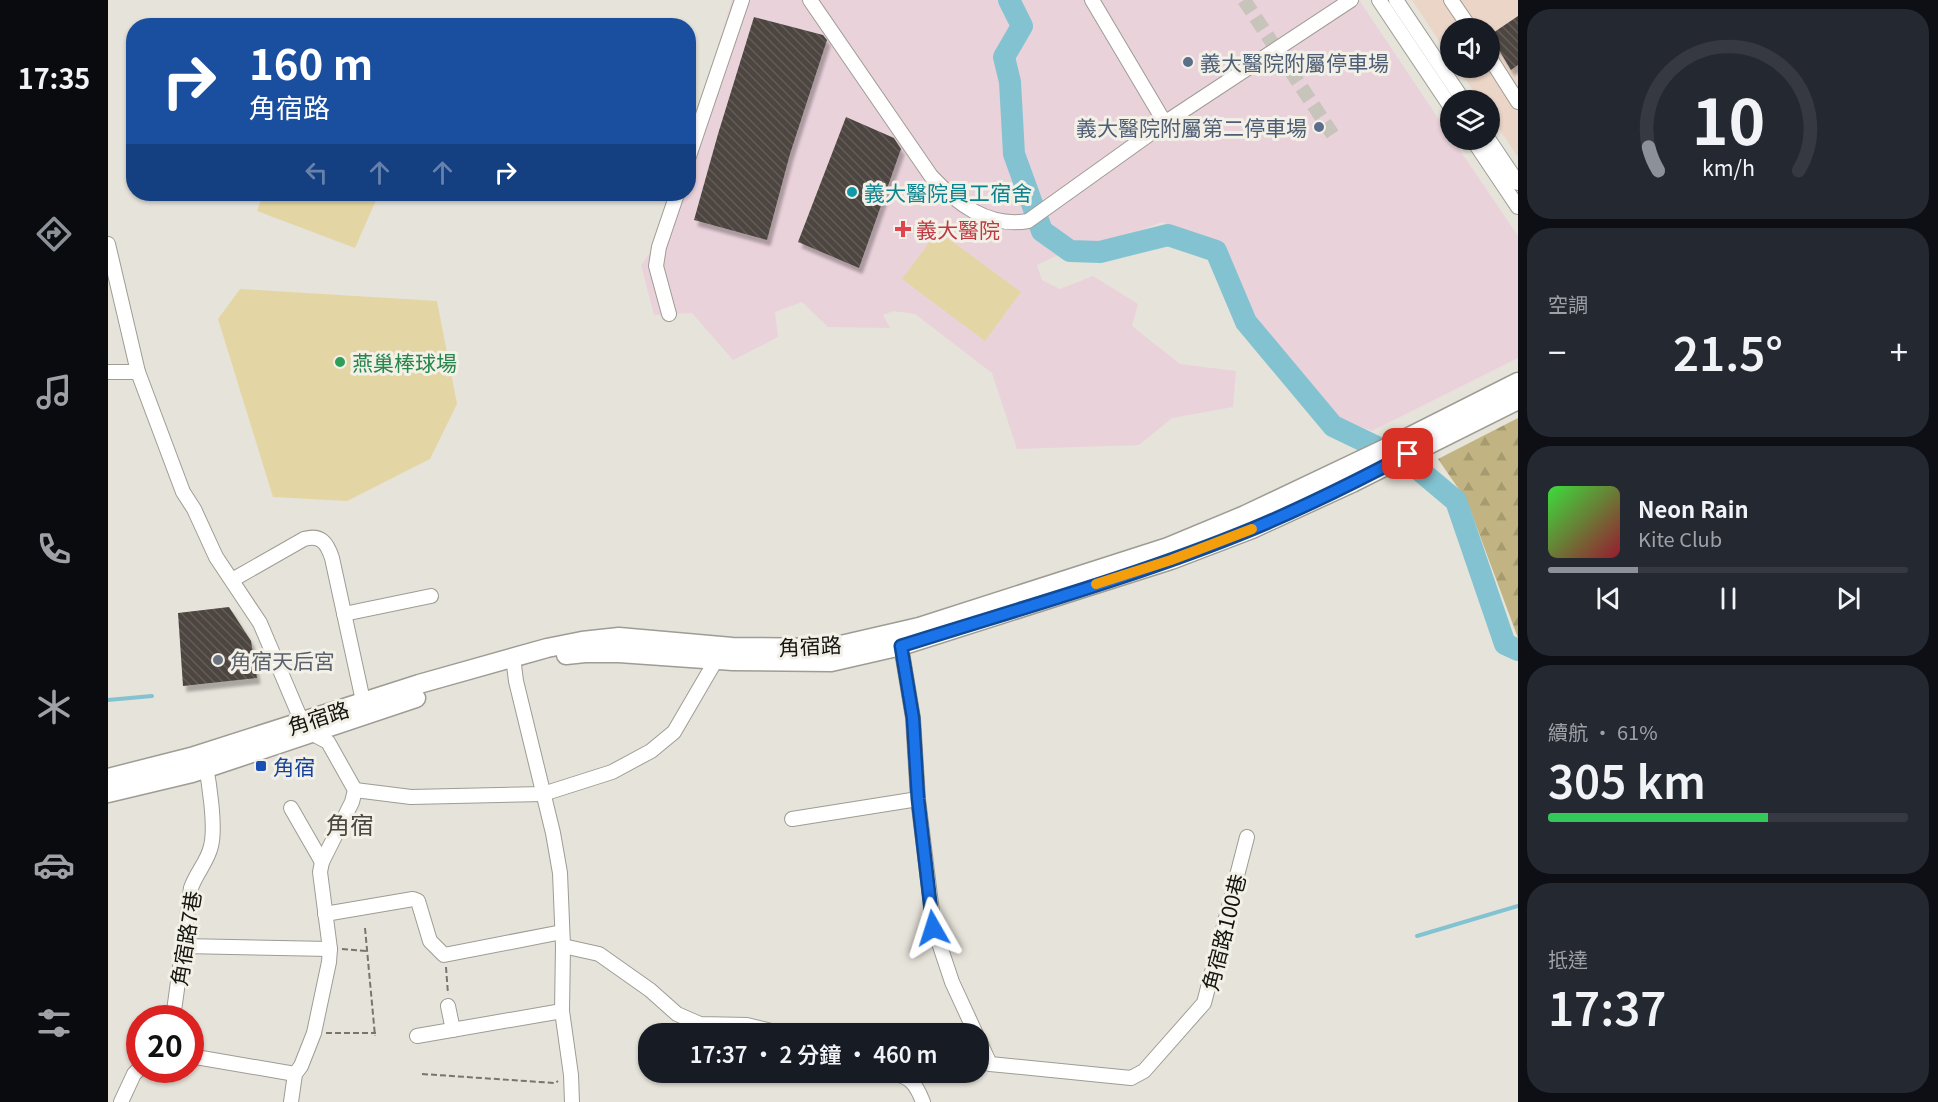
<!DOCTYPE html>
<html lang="zh-TW">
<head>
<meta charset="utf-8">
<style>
  :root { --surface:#171b24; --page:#242831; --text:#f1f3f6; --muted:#9ea1a6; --line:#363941; --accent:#8c9099 }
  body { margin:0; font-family:Georgia,"Noto Sans TC",serif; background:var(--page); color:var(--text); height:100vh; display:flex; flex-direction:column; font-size:22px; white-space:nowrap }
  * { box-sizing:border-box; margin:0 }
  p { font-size:20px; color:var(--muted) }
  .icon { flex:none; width:33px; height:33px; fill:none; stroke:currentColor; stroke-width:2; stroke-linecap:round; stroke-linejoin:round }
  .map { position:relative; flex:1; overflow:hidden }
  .details { display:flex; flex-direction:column; gap:9px; padding:9px; background:#0d0f14; width:420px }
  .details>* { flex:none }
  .top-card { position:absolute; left:18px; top:18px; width:570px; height:183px; border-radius:24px; box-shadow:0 2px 4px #0004; background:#1a4fa0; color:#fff; overflow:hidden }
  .buttons { position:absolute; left:1332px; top:18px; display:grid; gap:12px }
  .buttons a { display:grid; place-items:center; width:60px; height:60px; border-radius:50%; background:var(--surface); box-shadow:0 2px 4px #0004; font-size:30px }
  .speed { position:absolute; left:18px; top:1005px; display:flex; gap:12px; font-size:30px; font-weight:700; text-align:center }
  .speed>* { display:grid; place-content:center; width:78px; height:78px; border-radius:50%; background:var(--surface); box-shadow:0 2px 4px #0004; line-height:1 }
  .speed .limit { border:9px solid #d22; background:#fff; color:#111 }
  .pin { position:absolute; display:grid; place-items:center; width:51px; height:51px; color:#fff; margin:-26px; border-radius:12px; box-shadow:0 3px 9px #0006 }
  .me { position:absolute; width:66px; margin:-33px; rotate:354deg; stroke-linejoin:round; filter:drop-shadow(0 0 4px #0008) }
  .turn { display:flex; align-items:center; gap:21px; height:126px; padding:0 24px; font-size:27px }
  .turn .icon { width:78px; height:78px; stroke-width:2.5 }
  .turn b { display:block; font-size:42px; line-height:51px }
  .lanes { display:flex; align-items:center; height:57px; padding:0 24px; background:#0003; justify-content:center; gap:30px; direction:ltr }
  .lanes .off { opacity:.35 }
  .big { font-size:45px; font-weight:600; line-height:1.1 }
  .details .tile { flex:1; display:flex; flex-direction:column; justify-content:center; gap:9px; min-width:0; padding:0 21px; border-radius:24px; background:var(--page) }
  .details .dial { align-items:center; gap:0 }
  .dial svg { height:156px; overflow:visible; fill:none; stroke:var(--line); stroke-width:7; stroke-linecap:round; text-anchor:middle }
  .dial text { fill:var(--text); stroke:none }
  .song { display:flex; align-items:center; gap:18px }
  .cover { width:72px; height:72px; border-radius:9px; background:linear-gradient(135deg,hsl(120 70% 55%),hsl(350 70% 35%)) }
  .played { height:6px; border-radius:3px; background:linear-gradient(90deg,var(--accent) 25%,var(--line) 25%) }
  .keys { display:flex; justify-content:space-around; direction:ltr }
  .heat { display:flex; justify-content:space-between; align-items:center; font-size:33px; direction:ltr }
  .charge { height:9px; border-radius:4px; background:linear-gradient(90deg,#34c759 61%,var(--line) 0) }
  .trip { position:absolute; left:530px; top:1023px; width:351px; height:60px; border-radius:24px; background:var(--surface); box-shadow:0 2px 4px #0004; font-weight:600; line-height:60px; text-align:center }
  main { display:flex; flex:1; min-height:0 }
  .dock { display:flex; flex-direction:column; width:108px; justify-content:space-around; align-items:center; background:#090b0e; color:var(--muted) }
  .dock .icon { width:42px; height:42px }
  .dock .selected { color:var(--accent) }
  .dock b { font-size:27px; color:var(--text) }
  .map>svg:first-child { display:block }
  .education { fill:#ead5c7 }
  .medical { fill:#ead2db }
  .green { fill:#e4d6a4 }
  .forest { fill:url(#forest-firs) }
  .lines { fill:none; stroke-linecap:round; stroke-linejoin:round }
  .stream { stroke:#83c3d1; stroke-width:4 }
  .river { stroke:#83c3d1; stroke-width:22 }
  .building { fill:url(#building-back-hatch); filter:url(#shadow) }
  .minor-tunnel { stroke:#c7c4bc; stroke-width:14; stroke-dasharray:14 7; stroke-linecap:butt }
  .minor-casing { stroke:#9e9c93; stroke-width:16 }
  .major-casing { stroke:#9e9c93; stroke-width:21 }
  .path { stroke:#77756f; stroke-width:2; stroke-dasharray:6 3; stroke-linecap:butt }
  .minor { stroke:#fff; stroke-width:14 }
  .major { stroke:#fff; stroke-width:18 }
  .route-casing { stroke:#114b97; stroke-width:15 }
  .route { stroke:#1a73e8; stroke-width:10 }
  .slow { stroke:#f59e0b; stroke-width:10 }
  .service-dot { fill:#5c6f8a; stroke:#f3f1e7; stroke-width:2 }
  .culture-dot { fill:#0f9aa8; stroke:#f3f1e7; stroke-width:2 }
  .health-dot { fill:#e0444e; stroke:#f3f1e7; stroke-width:2 }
  .leisure-dot { fill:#2e9e5b; stroke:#f3f1e7; stroke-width:2 }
  .worship-dot { fill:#6b7280; stroke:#f3f1e7; stroke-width:2 }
  .transit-dot { fill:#1a4fb4; stroke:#f3f1e7; stroke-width:2 }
  .labels { text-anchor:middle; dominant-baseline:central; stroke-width:6; stroke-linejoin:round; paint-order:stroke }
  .service-label { font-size:21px; fill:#4e5e75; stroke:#f3f1e7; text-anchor:start }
  .culture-label { font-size:21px; fill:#0d838f; stroke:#f3f1e7; text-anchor:start }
  .health-label { font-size:21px; fill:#be3a42; stroke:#f3f1e7; text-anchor:start }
  .leisure-label { font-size:21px; fill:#27864d; stroke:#f3f1e7; text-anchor:start }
  .street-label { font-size:21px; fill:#151411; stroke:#f3f1e7 }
  .worship-label { font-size:21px; fill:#5b616d; stroke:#f3f1e7; text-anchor:start }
  .transit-label { font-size:21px; fill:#164399; stroke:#f3f1e7; text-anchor:start }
  .quarter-label { font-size:24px; fill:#49473f; stroke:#f3f1e7 }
</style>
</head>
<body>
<main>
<nav class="dock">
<b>17:35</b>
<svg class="icon selected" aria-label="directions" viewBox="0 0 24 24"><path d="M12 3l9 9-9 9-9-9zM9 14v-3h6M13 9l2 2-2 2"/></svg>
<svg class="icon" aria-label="music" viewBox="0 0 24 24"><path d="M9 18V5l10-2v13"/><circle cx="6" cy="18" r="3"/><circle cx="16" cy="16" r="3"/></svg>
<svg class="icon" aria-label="phone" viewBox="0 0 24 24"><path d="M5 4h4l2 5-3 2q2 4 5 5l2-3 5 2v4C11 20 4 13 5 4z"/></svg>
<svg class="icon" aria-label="climate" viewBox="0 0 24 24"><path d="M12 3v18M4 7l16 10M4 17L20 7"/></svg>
<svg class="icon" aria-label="car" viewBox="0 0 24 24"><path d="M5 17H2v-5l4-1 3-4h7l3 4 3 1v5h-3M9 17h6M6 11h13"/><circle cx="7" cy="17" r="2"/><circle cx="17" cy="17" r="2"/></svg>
<svg class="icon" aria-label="filters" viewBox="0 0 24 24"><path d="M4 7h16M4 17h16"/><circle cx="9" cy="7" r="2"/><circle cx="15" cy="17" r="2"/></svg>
</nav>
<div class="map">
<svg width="1410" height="1102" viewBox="0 0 1410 1102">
  <defs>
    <pattern id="forest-firs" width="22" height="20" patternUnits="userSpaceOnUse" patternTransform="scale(1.5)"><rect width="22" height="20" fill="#c2b482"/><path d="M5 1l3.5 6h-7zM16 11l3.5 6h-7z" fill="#a69a6f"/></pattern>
    <pattern id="building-back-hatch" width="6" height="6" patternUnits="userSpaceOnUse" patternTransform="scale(1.5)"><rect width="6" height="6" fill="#4d4541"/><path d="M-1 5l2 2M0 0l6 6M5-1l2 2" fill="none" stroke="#635c59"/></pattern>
    <filter id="shadow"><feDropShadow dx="3.5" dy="6" stdDeviation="1.5" flood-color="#0004"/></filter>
  </defs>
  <rect width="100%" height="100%" fill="#e6e3da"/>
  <!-- education -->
  <polygon class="education" points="1304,0 1410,0 1410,157 1382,115 1382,100 1372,100 1350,68 1382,68 1382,28 1342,28 1342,57"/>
  <!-- medical -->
  <polygon class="medical" points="624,0 1251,0 1342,136 1342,140 1345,140 1410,236 1410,358 1264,431 1220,415 1147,320 1117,248 1054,222 1003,242 976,243 929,265 934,280 952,289 985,276 1030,304 1024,326 1072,364 1128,371 1125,407 1064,418 1031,445 909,449 884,373 807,314 785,311 775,315 782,328 720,327 694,302 667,312 670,337 625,360 584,313 546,315 533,265 548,245 564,194 580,194 581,142"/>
  <!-- green -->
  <g class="green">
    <polygon points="155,194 267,194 268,200 247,248 149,211"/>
    <polygon points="830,231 913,292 877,341 794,279"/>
    <polygon points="132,289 329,301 349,404 322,459 239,501 165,497 110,319"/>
  </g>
  <!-- forest -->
  <polygon class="forest" points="1410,418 1410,638 1359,501 1330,459"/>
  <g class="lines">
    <!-- stream -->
    <g class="stream">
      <polyline points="0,700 44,696"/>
      <polyline points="1309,936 1410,906"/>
    </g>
    <!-- river -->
    <polyline class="river" points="901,0 914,26 896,57 902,82 906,154 934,231 962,251 992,252 1060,235 1108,251 1138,322 1225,426 1304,464 1348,501 1397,644 1410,650"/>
  </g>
  <!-- building -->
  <g class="building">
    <polygon points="1410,16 1410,65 1403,70 1382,35"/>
    <polygon points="646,17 715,35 719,40 682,154 659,240 586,220 610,134"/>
    <polygon points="738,117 786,138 793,149 751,268 690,242"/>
    <polygon points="121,607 143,641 149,678 75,686 70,613"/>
  </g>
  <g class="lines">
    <!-- minor-tunnel -->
    <polyline class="minor-tunnel" points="1136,0 1225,135"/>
    <defs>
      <g id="minor">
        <path d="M 702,0 L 823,176 C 848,203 880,228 920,221 L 1064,118 L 1243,0"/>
        <polyline points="984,0 1057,123"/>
        <polyline points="1271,0 1342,106"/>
        <polyline points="1288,0 1355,100"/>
        <polyline points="1343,0 1362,28"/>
        <polyline points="1382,58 1410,102"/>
        <polyline points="1365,140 1410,207"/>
        <polyline points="1381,140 1410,183"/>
        <polyline points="580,159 634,0"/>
        <polyline points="0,244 30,372 75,492 86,509 108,557 152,623 194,722 203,733 220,742 247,790 244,802 214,862 212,872 222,949 221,962 206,1033 193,1066 187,1074 183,1102"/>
        <polyline points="561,314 548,266 551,247 569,194"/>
        <polyline points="0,372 30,372"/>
        <path d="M 124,580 L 196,539 C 213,534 219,543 224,558 L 257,710"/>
        <polyline points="236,614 323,596"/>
        <polyline points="793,646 805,718 810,799 826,928 844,982 868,1034"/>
        <polyline points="405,657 408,681 445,833 452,873 455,946 454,1011 463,1075 464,1102"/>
        <polyline points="247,790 303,797 435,794 504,772 543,751 566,732 608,660 609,654"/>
        <polyline points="183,808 214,862"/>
        <polyline points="684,819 810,799"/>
        <polyline points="217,914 305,899 310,901 322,941 336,955 454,932"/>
        <polyline points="75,946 222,949"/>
        <polyline points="455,946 491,954 542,990 569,1014 592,1024 639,1025 676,1034"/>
        <polyline points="340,1006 345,1030"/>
        <path d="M 65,1018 L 83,888 C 88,873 100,861 103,846 C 108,827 101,781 97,762"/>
        <polyline points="309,1036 454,1011"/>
        <polyline points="870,1038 882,1064 1023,1078 1036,1071 1096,1003 1139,837"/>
        <polyline points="82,1056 187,1074"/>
        <path d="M 779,1072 C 801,1076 807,1081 815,1102"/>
        <polyline points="13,1102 26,1074 32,1068"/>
      </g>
      <g id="major">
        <polyline points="458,655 477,653 511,653 625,661 723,662 793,646 1063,560 1144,529 1244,483 1410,400"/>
        <polyline points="0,778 83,757 311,684 439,648 474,641 511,637 624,647 720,648 811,627 1060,547 1137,515 1293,441 1410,382"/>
        <polyline points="0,793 84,773 308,698"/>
      </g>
    </defs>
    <!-- minor casing -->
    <use href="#minor" class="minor-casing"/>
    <!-- major casing -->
    <use href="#major" class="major-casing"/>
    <!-- path -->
    <g class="path">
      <polyline points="257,928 267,1036"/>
      <polyline points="234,949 258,951"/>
      <polyline points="338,967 340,994"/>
      <polyline points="218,1033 268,1033"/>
      <polyline points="314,1074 447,1083 450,1081"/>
    </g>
    <!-- minor -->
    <use href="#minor" class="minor"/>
    <!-- major -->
    <use href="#major" class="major"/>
  </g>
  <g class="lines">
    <defs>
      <path id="route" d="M 825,928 L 810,799 L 805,718 L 793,646 C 910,609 1030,576 1144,529 C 1197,507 1249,481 1300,454"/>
    </defs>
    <!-- route casing -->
    <use href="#route" class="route-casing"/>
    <!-- route -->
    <use href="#route" class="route"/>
    <!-- slow -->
    <polyline class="slow" points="988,584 1063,560 1144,529"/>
  </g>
  <!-- markers -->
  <g class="service-dot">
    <circle cx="1080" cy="62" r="6"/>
    <circle cx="1211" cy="127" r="6"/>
  </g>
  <circle class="culture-dot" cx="744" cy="192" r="6"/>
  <path class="health-dot" d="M792 220h6v6h6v6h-6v6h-6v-6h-6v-6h6z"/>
  <circle class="leisure-dot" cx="232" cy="362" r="6"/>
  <circle class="worship-dot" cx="110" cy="660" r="6"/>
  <rect class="transit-dot" x="147" y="760" width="12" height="12" rx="3"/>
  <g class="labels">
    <!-- service labels -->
    <g class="service-label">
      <text x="1092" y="62">義大醫院附屬停車場</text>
      <text x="1199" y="127" text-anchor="end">義大醫院附屬第二停車場</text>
    </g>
    <!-- culture labels -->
    <g class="culture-label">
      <text x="756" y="192">義大醫院員工宿舍</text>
    </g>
    <!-- health labels -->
    <g class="health-label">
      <text x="808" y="229">義大醫院</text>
    </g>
    <!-- leisure labels -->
    <g class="leisure-label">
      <text x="244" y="362">燕巢棒球場</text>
    </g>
    <!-- street labels -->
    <g class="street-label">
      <text transform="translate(702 645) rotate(-3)">角宿路</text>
      <text transform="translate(210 717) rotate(-18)">角宿路</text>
      <text transform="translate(1115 932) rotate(-76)">角宿路100巷</text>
      <text transform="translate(77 938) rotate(-81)">角宿路7巷</text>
    </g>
    <!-- worship labels -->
    <g class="worship-label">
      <text x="122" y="660">角宿天后宮</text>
    </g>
    <!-- transit labels -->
    <g class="transit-label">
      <text x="165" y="766">角宿</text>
    </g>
    <!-- quarter labels -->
    <g class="quarter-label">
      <text x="242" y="823">角宿</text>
    </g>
  </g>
</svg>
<div class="buttons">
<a><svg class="icon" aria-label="sound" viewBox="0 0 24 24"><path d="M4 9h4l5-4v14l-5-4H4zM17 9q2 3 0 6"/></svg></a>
<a><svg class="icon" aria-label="layers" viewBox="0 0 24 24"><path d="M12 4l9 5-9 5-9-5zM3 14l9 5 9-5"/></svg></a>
</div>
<div class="speed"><div class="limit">20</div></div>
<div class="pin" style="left:1300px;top:454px;background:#d93025"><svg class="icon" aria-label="arrive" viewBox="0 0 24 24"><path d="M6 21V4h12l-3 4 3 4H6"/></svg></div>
<svg class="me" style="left:825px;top:928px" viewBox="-20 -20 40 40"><path d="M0-17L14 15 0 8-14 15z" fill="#1a73e8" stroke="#fff" stroke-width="4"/></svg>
<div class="trip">17:37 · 2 分鐘 · 460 m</div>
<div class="top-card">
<div class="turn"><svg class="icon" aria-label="right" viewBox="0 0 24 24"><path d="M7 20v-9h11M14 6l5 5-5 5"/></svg><div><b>160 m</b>角宿路</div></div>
<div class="lanes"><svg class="icon off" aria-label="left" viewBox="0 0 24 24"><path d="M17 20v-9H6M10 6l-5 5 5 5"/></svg><svg class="icon off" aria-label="ahead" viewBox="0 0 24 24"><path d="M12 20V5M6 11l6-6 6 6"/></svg><svg class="icon off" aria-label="ahead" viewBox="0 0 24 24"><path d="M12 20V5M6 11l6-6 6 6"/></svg><svg class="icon" aria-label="right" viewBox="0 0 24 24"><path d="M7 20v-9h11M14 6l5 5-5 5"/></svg></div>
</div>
</div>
<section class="details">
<div class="tile dial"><svg viewBox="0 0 100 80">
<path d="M14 69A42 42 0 1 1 86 69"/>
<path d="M14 69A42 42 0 0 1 9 57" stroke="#8c9099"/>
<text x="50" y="56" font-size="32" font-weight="700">10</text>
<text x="50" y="72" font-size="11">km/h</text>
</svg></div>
<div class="tile"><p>空調</p>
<div class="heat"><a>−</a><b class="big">21.5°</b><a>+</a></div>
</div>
<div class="tile">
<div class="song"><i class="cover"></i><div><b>Neon Rain</b><p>Kite Club</p></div></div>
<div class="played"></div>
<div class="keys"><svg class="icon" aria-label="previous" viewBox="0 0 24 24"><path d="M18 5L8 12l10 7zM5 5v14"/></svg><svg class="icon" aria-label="pause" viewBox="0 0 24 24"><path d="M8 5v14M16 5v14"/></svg><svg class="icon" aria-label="next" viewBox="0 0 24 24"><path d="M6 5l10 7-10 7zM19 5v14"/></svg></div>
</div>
<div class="tile"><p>續航 · 61%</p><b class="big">305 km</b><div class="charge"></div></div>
<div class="tile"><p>抵達</p><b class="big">17:37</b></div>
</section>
</main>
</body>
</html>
